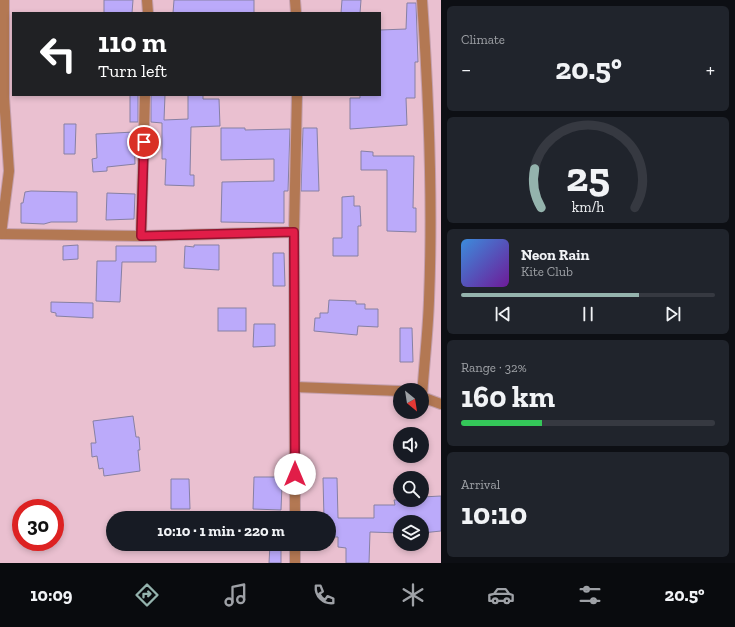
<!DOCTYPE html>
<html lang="en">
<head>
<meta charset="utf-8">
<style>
  :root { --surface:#171b24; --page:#20242c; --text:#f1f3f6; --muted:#9ea1a6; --line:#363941; --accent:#94b3ad }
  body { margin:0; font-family:"Zilla Slab",serif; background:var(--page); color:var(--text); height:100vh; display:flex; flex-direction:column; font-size:15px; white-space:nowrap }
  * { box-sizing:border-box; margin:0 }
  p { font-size:13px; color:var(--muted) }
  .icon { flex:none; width:22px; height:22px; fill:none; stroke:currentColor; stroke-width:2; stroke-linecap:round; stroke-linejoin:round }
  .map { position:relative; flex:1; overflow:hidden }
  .drawer { display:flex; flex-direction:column; gap:6px; padding:6px; background:#0d0f14; width:294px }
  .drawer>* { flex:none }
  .hud { position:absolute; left:12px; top:12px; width:369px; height:84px; border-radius:0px; box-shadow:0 2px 6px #0003; background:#202124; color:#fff; overflow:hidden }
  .needle { width:26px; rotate:150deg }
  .fabs { position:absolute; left:393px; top:383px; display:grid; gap:8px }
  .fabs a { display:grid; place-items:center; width:36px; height:36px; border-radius:50%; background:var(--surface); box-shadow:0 2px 6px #0003; font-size:20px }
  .speed { position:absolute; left:12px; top:499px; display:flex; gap:8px; font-size:20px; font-weight:700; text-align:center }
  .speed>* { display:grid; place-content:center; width:52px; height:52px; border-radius:50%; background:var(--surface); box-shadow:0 2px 6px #0003; line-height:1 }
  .speed .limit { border:6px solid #d22; background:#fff; color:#111 }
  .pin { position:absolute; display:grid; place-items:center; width:34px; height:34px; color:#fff; margin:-17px; border:2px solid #fff; border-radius:50%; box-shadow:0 1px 4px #0007 }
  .me { position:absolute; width:44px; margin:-22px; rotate:0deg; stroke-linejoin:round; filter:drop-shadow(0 0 3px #0008) }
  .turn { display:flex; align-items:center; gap:14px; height:84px; padding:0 20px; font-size:18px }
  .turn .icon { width:52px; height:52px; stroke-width:2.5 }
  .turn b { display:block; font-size:28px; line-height:34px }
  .big { font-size:30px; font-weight:700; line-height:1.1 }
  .drawer .widget { flex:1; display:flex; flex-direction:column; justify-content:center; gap:6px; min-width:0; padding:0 14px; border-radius:6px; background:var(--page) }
  .drawer .dial { align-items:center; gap:0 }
  .dial svg { height:104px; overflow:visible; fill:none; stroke:var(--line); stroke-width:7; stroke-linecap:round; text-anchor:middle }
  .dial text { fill:var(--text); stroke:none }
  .song { display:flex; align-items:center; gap:12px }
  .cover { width:48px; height:48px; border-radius:6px; background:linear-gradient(135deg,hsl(210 70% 55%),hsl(280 70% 35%)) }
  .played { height:4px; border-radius:2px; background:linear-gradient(90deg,var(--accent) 70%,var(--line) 70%) }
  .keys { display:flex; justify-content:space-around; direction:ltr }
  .heat { display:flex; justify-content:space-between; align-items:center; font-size:22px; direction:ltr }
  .charge { height:6px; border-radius:3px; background:linear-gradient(90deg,#34c759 32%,var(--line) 0) }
  .trip { position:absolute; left:106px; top:511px; width:230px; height:40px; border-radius:20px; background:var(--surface); box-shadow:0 2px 6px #0003; font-weight:700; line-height:40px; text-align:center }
  .menu { display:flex; height:64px; justify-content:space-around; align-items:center; background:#090b0e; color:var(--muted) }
  .menu .icon { width:28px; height:28px }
  .menu .current { color:var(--accent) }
  .menu b { font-size:18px; color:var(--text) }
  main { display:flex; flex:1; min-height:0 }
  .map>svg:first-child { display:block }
  .building { fill:#bbaafa; stroke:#8780a3 }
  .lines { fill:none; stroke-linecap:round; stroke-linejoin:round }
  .minor-casing { stroke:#c5a0ae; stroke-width:12 }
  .minor { stroke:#b37853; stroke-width:10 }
  .route-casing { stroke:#92132f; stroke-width:10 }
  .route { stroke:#e11d48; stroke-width:7 }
</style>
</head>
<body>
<main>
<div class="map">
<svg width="441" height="563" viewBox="0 0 441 563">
  <rect width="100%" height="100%" fill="#eac0d0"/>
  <!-- building -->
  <g class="building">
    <polygon points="104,0 133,0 132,13 104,13"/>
    <polygon points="174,0 254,0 254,13 173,13"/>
    <polygon points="342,0 361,0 360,13 341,13"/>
    <polygon points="407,3 416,3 418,62 415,62 415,98 406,98 407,125 350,129 350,98 360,98 360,95 380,95 380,30 406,29"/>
    <rect x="130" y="95" width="8" height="27"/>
    <polygon points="151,95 165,95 164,120 188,119 188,95 203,95 203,99 219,99 220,126 191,127 190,175 194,175 194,186 165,185 166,159 162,159 162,123 151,122"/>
    <polygon points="64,124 76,124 75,154 64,154"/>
    <polygon points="221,128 245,128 245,130 290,129 288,191 284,191 284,223 221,222 222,182 274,181 274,159 221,160"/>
    <polygon points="303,128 317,128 319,191 301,191"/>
    <polygon points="134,132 135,164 107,167 107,171 93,172 92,159 97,158 96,134"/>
    <polygon points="361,151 373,152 373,156 414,156 413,208 416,208 416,232 387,231 387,170 361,170"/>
    <polygon points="31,191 77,192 77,222 51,222 44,224 21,223 21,203 23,203 25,192"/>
    <polygon points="107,193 135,194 134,219 106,220"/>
    <polygon points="354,196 354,206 360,206 361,226 358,226 358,256 333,256 333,238 342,238 342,197"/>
    <polygon points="78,245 78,259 63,260 63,246"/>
    <polygon points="194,245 219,245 219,270 184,268 185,246 194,247"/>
    <polygon points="116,246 156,246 156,262 122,262 120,302 96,301 97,261 116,261"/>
    <polygon points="273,253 284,253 285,286 273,286"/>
    <polygon points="329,300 356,301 356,304 365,304 365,309 378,309 378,327 358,326 357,335 314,331 315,318 320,318 320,313 328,313"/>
    <polygon points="51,302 93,303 93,318 56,316 56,313 51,312"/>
    <rect x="218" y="308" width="28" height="23"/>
    <polygon points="254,324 275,324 275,346 253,347"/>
    <polygon points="400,328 412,328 413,362 400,362"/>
    <polygon points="133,416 136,437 139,437 140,450 138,450 140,471 104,476 103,468 99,469 97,456 92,457 91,443 96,443 93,421"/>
    <polygon points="254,477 278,477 279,485 282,485 281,510 253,509"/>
    <polygon points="323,478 337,478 338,518 374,518 374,505 395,505 394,500 422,500 422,497 441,496 441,531 422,533 422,522 400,522 400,533 370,532 369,563 346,563 346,548 338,547 338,537 329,537 329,518 324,518"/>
    <polygon points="171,479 189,479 190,509 171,509"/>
    <polygon points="270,544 281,544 281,563 269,563"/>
  </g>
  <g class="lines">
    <defs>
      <g id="minor">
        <polyline points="147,0 148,13"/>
        <polyline points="295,0 296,13"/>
        <polyline points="0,234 141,236 294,232"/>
        <polyline points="1,234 9,171 4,97 4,0"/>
        <polyline points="141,236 145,95"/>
        <polyline points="295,387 400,391"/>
        <path d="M 422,397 C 424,365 428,332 429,300 C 433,200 429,100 422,0"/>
        <polyline points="422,397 441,404"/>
        <polyline points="295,518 294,232 297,95"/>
        <polyline points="295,563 295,544"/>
      </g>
    </defs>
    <!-- minor casing -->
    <use href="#minor" class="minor-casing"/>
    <!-- minor -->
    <use href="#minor" class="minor"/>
  </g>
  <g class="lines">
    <defs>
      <polyline id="route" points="144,142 141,236 294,232 295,474"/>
    </defs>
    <!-- route casing -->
    <use href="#route" class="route-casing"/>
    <!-- route -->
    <use href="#route" class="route"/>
  </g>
</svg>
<div class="fabs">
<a><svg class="needle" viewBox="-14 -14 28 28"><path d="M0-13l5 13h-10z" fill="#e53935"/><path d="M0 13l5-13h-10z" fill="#9ea1a6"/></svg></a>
<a><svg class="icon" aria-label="sound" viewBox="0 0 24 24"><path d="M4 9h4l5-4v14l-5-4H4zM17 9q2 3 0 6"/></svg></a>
<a><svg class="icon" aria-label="search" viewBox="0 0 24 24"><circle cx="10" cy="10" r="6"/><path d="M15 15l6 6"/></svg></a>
<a><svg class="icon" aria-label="layers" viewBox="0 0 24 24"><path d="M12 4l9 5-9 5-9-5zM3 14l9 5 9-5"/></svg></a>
</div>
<div class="speed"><div class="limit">30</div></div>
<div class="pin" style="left:144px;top:142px;background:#d93025"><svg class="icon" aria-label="arrive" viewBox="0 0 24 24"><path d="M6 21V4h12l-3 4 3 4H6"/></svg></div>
<svg class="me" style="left:295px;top:474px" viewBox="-20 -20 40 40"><circle r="19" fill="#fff"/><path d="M0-13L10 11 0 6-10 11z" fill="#e11d48"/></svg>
<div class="trip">10:10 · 1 min · 220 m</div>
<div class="hud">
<div class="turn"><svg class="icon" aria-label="left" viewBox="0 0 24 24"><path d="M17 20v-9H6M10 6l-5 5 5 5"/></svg><div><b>110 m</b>Turn left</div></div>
</div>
</div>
<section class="drawer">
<div class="widget"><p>Climate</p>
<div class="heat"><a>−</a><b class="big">20.5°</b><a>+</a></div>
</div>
<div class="widget dial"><svg viewBox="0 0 100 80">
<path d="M14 69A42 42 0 1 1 86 69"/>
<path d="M14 69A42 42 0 0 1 9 39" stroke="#94b3ad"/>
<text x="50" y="56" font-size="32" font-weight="700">25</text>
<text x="50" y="72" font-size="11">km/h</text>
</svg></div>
<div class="widget">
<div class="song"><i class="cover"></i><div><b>Neon Rain</b><p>Kite Club</p></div></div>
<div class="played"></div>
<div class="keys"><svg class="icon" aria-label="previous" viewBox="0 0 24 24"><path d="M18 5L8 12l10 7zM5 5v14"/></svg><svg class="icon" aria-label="pause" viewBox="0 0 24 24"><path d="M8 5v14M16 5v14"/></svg><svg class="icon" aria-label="next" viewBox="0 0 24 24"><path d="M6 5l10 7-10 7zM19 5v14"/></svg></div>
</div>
<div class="widget"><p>Range · 32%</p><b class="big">160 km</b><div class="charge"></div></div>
<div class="widget"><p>Arrival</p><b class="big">10:10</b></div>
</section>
</main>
<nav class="menu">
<b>10:09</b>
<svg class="icon current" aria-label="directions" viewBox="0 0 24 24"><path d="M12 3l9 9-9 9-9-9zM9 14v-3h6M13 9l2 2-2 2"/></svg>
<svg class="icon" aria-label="music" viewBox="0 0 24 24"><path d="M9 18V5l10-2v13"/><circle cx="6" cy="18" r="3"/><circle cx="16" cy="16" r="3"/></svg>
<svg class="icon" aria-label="phone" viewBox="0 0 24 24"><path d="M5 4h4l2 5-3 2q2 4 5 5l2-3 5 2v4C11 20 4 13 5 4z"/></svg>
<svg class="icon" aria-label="climate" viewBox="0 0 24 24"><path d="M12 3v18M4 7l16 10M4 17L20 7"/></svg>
<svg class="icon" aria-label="car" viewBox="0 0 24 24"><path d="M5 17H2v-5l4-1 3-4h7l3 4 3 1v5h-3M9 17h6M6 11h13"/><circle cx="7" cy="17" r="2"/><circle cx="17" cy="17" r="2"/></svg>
<svg class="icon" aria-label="filters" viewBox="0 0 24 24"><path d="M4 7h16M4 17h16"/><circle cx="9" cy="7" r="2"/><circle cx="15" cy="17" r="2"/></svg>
<b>20.5°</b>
</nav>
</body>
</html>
